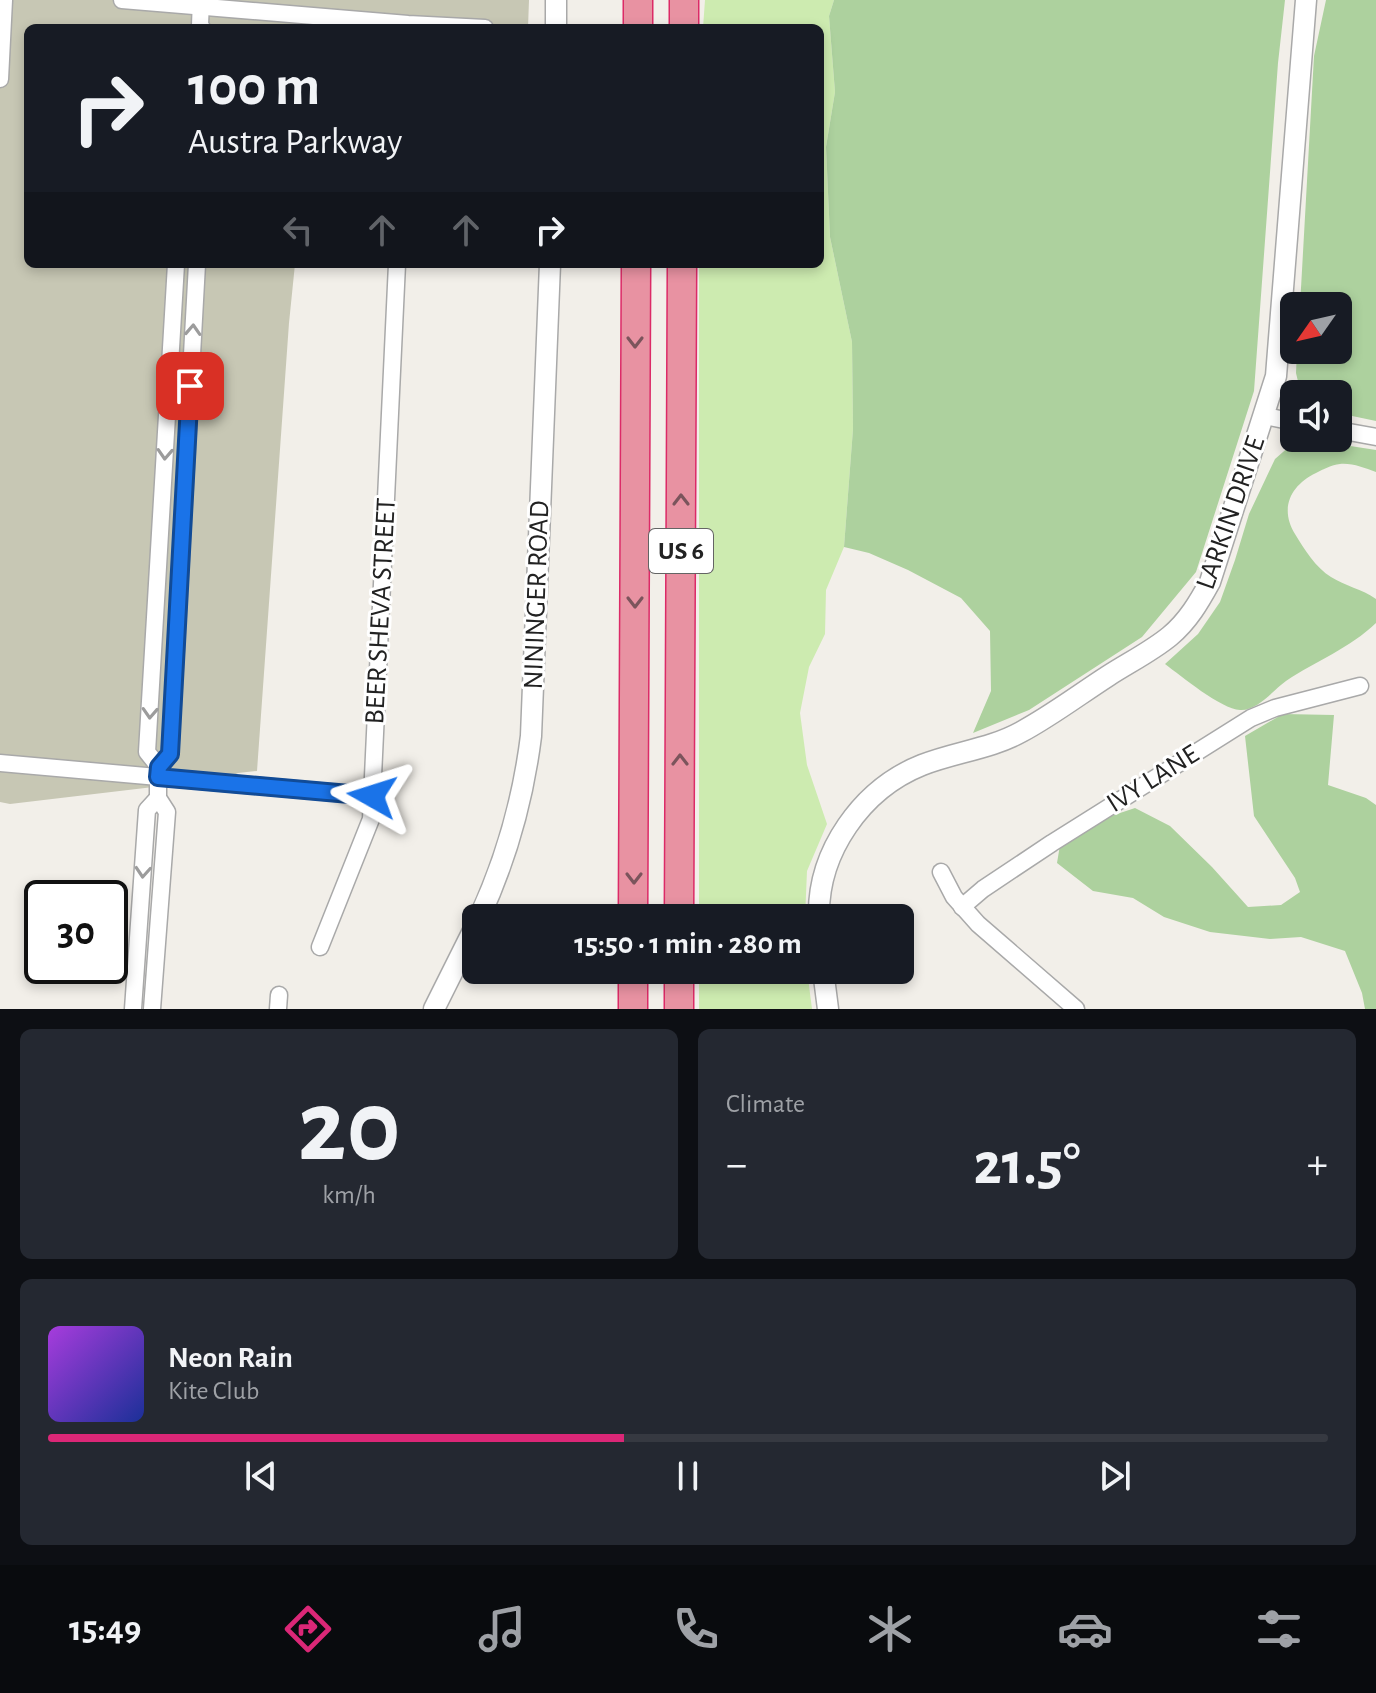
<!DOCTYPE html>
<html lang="en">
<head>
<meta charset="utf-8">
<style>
  :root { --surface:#171b24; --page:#242831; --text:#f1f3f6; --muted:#9ea1a6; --line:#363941; --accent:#db2777 }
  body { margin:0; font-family:"Alegreya Sans",sans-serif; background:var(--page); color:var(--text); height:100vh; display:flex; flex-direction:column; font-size:30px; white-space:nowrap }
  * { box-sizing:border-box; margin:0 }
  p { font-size:26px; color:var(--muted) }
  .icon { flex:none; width:44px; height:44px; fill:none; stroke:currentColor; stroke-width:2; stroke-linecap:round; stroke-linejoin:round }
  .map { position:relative; height:1009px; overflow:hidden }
  .side { display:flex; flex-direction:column; gap:20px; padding:20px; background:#0d0f14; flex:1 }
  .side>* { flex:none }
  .hud { position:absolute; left:24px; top:24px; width:800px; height:244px; border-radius:12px; box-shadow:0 4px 12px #0003; background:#171b24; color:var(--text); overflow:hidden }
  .needle { width:52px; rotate:236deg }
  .controls { position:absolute; left:1280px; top:292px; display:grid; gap:16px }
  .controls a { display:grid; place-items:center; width:72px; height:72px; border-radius:12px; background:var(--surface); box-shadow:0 4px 12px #0003; font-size:40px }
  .speed { position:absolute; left:24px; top:880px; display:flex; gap:16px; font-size:40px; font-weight:700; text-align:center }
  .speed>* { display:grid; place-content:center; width:104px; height:104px; border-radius:50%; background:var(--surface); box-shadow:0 4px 12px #0003; line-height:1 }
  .speed .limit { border:4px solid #111; border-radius:12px; background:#fff; color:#111 }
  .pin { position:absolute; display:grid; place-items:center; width:68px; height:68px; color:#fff; margin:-34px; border-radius:16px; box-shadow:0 4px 12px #0006 }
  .me { position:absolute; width:88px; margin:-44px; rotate:276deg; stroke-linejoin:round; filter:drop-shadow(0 0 6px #0008) }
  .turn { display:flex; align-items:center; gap:28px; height:168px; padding:0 32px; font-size:36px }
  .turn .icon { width:104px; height:104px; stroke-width:2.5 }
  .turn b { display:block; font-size:56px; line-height:68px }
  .lanes { display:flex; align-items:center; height:76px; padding:0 32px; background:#0003; justify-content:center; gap:40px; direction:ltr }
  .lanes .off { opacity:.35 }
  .big { font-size:60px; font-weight:700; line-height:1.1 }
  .side .tile { flex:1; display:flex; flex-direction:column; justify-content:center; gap:12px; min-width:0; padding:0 28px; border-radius:12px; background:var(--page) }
  .side .dial { align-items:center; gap:0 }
  .dial b { font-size:104px; line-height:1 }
  .song { display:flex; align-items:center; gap:24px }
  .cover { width:96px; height:96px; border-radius:12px; background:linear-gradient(135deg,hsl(280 70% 55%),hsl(230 70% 35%)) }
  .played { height:8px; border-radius:4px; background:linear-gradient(90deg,var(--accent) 45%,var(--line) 45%) }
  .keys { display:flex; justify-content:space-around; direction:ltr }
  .heat { display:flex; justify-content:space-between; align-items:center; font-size:44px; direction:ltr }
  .side .tiles { flex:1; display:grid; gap:20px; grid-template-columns:1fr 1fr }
  .tile:last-child { grid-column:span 2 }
  .trip { position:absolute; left:462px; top:904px; width:452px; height:80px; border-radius:12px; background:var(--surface); box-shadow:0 4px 12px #0003; font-weight:700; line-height:80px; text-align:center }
  .menu { display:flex; height:128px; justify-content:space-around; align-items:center; background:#090b0e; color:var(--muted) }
  .menu .icon { width:56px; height:56px }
  .menu .current { color:var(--accent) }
  .menu b { font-size:36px; color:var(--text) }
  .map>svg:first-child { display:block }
  .construction { fill:#c7c7b4 }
  .grass { fill:#cdebb0 }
  .forest { fill:#add19e }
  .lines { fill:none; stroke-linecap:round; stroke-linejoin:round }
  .minor-casing { stroke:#a9a9a9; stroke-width:19 }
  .tertiary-casing { stroke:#a9a9a9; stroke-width:23 }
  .motorway-casing { stroke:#dc2a67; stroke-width:31 }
  .minor { stroke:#fff; stroke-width:16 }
  .tertiary { stroke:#fff; stroke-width:20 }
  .motorway { stroke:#e892a2; stroke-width:28 }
  .oneway { stroke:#9c9c9c }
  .oneway2 { stroke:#7b545c }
  .route-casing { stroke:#114b97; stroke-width:20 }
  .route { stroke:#1a73e8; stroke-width:14 }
  .labels { text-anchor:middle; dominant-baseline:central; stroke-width:6; stroke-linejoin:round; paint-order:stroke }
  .shield { fill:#fff; stroke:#646464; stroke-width:2 }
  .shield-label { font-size:26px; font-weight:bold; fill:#222 }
  .street-label { font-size:28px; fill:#222; stroke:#fff }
</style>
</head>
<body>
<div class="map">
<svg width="1376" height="1009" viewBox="0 0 1376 1009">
  <rect width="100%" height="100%" fill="#f2efe9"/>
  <!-- construction -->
  <polygon class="construction" points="0,0 529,0 528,28 28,28 28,264 295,264 289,323 257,771 238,773 220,782 204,781 10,804 0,802"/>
  <!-- grass -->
  <g class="grass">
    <polygon points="705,0 834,0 829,16 835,92 826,147 830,237 852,342 853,429 844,547 826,590 825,634 809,667 800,713 807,765 827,824 807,871 805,918 699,918 699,264 820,264 820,28 703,28"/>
    <polygon points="699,970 807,970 812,1009 699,1009"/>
  </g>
  <!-- forest -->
  <g class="forest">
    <polygon points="834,0 1285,0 1278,63 1254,391 1196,572 1142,637 1029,710 973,733 991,691 990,631 961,598 908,570 869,553 844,547 853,429 852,342 830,237 826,147 835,92 829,16"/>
    <polygon points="1326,0 1376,0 1376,421 1338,413 1338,394 1301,394 1296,373 1297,350 1338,350 1338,306 1300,306 1314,56"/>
    <path d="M 1303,440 L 1312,440 L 1376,450 L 1376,472 C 1364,468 1353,463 1340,464 C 1331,465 1324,469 1316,473 C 1291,485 1279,508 1295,534 C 1304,549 1316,568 1331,577 C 1345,586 1362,589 1376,599 L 1376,623 C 1350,648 1316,661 1286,681 C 1273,690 1258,711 1240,710 C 1221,709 1181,676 1165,664 L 1198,634 L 1220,602 L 1235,560 L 1249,514 L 1275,459 L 1291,445 Z"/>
    <polygon points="1283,714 1334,715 1328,785 1366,798 1376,805 1376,1009 1365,1009 1362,993 1345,951 1301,937 1270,939 1210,932 1164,917 1133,898 1093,891 1057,863 1060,845 1105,818 1135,808 1170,826 1212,867 1248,907 1281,905 1300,892 1295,878 1254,816 1245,736"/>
  </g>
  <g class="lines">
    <defs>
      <g id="minor">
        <polyline points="122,0 408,24 485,28"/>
        <polyline points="201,0 200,25 202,28"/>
        <polyline points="0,79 4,0"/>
        <polyline points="1265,416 1294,422"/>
        <polyline points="1338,430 1376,437"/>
        <polyline points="0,763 372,796"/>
        <polyline points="159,767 147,752 176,264"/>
        <polyline points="941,872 954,897 978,924 1076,1009"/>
        <polyline points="962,907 983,889 1052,843 1251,718 1275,708 1360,686"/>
        <polyline points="320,947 371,819 397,264"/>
        <polyline points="133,1009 147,810 158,798"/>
        <polyline points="152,1009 167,812 158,798 158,777 159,767 170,754 197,264"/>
        <polyline points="278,1009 279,995"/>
      </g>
      <g id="tertiary">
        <polyline points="556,28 556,0"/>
        <path d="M 479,918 C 506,860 523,800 531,736 L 550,264"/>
        <path d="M 819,918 C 817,852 862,789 922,765 C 955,752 990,749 1021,732 C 1051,716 1080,694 1108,676 C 1128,663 1152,651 1170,636 C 1188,621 1199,602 1210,582 L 1276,376 L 1306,0"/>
        <polyline points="823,970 828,1009"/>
        <polyline points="434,1009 476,925"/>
      </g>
      <g id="motorway">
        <polyline points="638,28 638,0"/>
        <polyline points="684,28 684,0"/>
        <polyline points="633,918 636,264"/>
        <polyline points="679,918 682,264"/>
        <polyline points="633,1009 633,970"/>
        <polyline points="679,1009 679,970"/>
      </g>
    </defs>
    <!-- minor casing -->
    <use href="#minor" class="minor-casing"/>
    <!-- tertiary casing -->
    <use href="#tertiary" class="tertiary-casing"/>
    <!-- motorway casing -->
    <use href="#motorway" class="motorway-casing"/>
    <!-- minor -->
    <use href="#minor" class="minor"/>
    <!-- tertiary -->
    <use href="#tertiary" class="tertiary"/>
    <!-- motorway -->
    <use href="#motorway" class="motorway"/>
  </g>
  <!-- one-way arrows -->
  <defs><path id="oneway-chevron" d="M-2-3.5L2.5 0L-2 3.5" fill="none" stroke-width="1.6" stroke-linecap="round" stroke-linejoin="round" transform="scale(2)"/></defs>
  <g class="oneway">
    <use href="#oneway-chevron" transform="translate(193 330) rotate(-87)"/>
    <use href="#oneway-chevron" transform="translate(165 454) rotate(93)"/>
    <use href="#oneway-chevron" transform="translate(150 713) rotate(93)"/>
    <use href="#oneway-chevron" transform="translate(143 872) rotate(94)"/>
  </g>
  <g class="oneway2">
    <use href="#oneway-chevron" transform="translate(635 342) rotate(90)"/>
    <use href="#oneway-chevron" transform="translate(681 500) rotate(-90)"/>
    <use href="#oneway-chevron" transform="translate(635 602) rotate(90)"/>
    <use href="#oneway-chevron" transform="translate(680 760) rotate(-90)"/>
    <use href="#oneway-chevron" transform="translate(634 878) rotate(90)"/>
  </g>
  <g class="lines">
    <defs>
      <polyline id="route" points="190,386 170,754 159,767 158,777 372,796"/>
    </defs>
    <!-- route casing -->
    <use href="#route" class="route-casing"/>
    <!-- route -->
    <use href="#route" class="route"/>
  </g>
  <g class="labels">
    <!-- shield labels -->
    <rect class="shield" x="649" y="529" width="64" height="44" rx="6"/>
    <g class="shield-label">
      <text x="681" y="551">US 6</text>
    </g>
    <!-- street labels -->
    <g class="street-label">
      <text transform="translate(1231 513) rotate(-71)">LARKIN DRIVE</text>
      <text transform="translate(537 595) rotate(-88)">NININGER ROAD</text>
      <text transform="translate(381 611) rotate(-87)">BEER SHEVA STREET</text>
      <text transform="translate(1153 779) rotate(-32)">IVY LANE</text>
    </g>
  </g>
</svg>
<div class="controls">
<a><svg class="needle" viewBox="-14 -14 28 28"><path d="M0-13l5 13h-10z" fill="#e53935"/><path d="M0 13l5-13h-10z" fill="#9ea1a6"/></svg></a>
<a><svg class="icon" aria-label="sound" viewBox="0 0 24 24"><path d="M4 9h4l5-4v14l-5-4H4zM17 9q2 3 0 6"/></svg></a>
</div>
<div class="speed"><div class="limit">30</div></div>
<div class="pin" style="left:190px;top:386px;background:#d93025"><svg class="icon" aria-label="arrive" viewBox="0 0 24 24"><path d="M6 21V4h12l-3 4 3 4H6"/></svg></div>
<svg class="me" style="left:372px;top:796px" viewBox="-20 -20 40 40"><path d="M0-17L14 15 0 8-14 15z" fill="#1a73e8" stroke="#fff" stroke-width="4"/></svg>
<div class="trip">15:50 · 1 min · 280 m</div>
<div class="hud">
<div class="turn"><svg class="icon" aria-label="right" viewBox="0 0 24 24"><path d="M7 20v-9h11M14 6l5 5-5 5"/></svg><div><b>100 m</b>Austra Parkway</div></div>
<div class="lanes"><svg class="icon off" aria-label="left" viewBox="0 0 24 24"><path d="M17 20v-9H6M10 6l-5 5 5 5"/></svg><svg class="icon off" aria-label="ahead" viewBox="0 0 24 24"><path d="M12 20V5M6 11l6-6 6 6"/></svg><svg class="icon off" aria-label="ahead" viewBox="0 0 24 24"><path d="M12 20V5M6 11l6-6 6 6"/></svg><svg class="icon" aria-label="right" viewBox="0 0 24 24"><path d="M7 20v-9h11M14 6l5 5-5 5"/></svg></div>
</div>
</div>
<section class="side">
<div class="tiles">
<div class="tile dial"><b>20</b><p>km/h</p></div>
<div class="tile"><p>Climate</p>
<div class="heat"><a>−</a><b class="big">21.5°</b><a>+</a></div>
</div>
<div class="tile">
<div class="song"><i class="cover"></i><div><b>Neon Rain</b><p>Kite Club</p></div></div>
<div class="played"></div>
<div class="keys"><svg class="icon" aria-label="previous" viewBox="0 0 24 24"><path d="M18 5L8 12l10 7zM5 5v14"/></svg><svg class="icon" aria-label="pause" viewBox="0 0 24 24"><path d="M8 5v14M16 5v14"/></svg><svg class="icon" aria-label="next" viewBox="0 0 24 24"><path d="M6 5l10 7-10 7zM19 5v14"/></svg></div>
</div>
</div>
</section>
<nav class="menu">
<b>15:49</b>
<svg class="icon current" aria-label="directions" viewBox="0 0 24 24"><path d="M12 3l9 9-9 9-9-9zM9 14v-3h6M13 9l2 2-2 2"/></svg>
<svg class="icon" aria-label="music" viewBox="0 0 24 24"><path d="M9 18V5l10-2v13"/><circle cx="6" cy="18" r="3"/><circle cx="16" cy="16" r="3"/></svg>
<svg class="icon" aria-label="phone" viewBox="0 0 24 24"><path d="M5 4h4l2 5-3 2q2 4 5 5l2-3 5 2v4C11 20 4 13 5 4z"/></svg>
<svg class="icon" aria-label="climate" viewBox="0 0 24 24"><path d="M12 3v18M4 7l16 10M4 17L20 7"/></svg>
<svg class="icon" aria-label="car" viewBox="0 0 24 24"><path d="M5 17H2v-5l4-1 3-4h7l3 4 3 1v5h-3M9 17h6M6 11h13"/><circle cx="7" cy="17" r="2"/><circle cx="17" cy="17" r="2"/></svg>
<svg class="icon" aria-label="filters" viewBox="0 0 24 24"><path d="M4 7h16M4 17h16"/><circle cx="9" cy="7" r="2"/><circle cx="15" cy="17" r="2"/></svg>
</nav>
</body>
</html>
